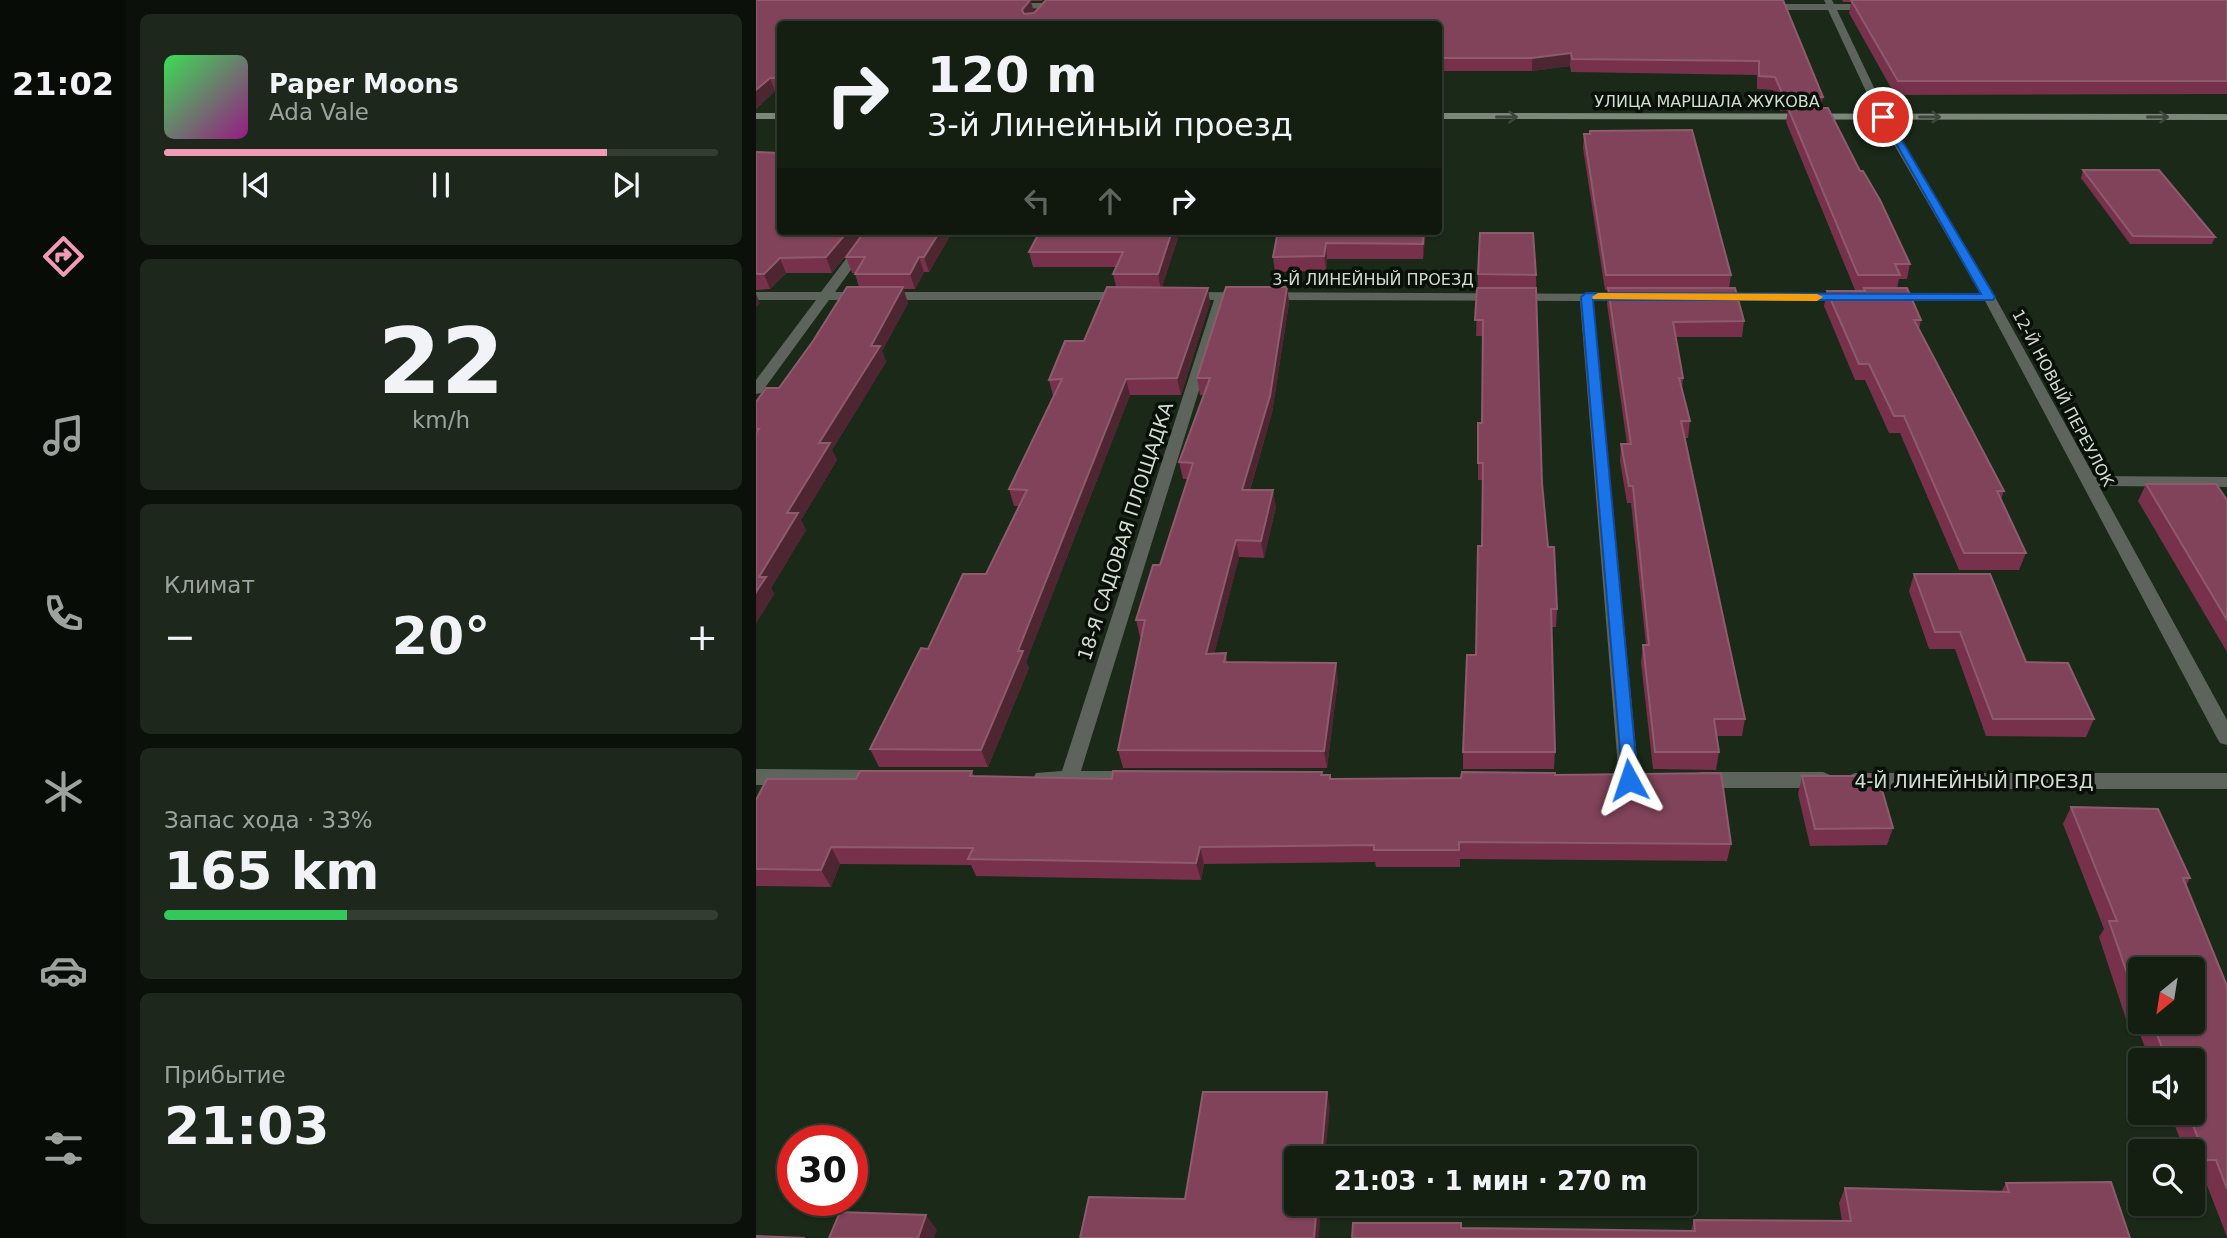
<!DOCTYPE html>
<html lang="ru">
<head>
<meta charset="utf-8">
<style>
  :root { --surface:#141f12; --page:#1d271b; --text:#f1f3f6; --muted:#9da29f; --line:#333d32; --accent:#f09ab5 }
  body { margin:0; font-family:"DejaVu Sans",sans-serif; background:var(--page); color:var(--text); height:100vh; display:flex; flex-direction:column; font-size:26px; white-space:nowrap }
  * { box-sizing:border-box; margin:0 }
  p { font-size:23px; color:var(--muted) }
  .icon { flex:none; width:38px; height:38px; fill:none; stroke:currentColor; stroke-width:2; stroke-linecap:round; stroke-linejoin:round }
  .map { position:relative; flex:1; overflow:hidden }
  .panel { display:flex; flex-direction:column; gap:14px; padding:14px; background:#0b110a; width:630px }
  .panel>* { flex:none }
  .top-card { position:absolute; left:21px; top:21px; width:665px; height:214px; border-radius:7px; box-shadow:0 2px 5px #0004,0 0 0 2px var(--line); background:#141f12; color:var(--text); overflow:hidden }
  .needle { width:46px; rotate:210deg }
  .controls { position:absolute; left:1372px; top:957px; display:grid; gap:14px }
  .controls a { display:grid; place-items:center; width:77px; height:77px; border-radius:7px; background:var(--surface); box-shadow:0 2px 5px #0004,0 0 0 2px var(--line); font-size:35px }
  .speed { position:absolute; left:21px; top:1125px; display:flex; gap:14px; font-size:35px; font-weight:700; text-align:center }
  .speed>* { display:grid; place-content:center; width:91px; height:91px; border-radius:50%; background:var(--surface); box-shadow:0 2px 5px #0004,0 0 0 2px var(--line); line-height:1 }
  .speed .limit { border:10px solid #d22; background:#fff; color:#111 }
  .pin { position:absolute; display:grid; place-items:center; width:60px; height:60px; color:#fff; margin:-30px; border:4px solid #fff; border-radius:50%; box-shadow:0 2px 7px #0007 }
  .me { position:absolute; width:77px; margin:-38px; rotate:355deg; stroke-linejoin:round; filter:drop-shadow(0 0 5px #0008) }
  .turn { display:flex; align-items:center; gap:24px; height:147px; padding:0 35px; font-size:32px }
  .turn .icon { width:91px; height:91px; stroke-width:2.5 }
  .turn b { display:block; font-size:49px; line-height:60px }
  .lanes { display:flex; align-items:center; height:66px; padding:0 35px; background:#0003; justify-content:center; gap:35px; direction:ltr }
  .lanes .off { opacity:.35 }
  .big { font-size:52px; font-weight:700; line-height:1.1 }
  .panel .tile { flex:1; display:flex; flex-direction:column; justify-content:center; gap:10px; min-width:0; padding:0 24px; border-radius:10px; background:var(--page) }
  .panel .dial { align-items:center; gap:0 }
  .dial b { font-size:91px; line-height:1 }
  .song { display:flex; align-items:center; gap:21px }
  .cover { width:84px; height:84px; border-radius:10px; background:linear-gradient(135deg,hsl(130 70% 55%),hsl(310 70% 35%)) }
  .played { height:7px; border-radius:4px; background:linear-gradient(90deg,var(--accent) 80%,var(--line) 80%) }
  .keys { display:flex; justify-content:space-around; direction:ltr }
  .heat { display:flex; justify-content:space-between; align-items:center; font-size:38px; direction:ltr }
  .charge { height:10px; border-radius:5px; background:linear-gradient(90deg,#34c759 33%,var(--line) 0) }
  .trip { position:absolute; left:528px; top:1146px; width:413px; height:70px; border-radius:7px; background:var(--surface); box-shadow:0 2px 5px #0004,0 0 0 2px var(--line); font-weight:700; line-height:70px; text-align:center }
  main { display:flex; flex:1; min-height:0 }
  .dock { display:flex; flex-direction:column; width:126px; justify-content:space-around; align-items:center; background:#080c07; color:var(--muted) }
  .dock .icon { width:49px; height:49px }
  .dock .active { color:var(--accent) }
  .dock b { font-size:32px; color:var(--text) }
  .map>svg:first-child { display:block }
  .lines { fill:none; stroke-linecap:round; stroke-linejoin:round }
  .street { fill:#5d645b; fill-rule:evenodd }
  .secondary { fill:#7c887a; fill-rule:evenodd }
  .wall { fill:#77314b; fill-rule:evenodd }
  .shaded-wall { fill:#4e2631 }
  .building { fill:#814359; stroke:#8d5b6c; stroke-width:2 }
  .oneway { stroke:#3d463b }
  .route { fill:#1a73e8; stroke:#114b97; stroke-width:2 }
  .slow { fill:#f59e0b }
  .labels { text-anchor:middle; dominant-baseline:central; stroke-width:7; stroke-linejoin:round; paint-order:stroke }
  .far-street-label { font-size:16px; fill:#d2dcd1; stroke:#091008 }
  .street-label { font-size:19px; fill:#d2dcd1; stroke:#091008 }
</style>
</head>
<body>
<main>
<nav class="dock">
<b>21:02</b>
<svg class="icon active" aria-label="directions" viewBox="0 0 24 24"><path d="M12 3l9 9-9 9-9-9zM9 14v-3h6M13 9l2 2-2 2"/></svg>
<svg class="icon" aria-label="music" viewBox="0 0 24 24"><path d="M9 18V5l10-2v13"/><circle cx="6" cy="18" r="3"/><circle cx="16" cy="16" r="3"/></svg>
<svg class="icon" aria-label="phone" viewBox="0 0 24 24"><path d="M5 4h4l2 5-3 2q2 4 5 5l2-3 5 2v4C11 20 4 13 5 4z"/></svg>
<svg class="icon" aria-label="climate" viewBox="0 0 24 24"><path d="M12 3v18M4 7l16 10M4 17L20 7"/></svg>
<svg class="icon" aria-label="car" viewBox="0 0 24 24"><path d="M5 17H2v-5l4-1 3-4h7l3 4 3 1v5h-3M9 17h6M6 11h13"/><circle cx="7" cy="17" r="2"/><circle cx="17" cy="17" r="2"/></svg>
<svg class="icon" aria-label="filters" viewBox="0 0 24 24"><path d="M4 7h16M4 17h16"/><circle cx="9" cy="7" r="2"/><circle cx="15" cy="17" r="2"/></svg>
</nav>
<section class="panel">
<div class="tile">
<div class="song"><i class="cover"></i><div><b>Paper Moons</b><p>Ada Vale</p></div></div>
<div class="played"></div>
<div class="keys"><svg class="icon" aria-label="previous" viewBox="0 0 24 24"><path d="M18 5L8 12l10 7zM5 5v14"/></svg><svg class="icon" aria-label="pause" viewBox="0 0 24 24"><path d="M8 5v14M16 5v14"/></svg><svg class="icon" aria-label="next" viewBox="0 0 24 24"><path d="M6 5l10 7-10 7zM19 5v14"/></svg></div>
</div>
<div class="tile dial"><b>22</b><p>km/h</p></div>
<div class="tile"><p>Климат</p>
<div class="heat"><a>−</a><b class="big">20°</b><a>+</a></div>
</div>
<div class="tile"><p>Запас хода · 33%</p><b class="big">165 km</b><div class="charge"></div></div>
<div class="tile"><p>Прибытие</p><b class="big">21:03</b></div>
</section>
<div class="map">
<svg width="1471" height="1238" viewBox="0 0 1471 1238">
  <rect width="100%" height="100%" fill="#1a2918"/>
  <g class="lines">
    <!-- street -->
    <g class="street">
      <polygon points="1068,0 1076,0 1078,4 1116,4 1120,7 1116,10 1081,10 1132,117 1239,297 1338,476 1471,477 1471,487 1343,486 1471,720 1471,745 1464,743 1461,738 1229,301 1130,301 1124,297 1130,293 1224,293 1122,117 1072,10 1008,10 1004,7 1008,4 1070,4"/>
      <polygon points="308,3 311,8 252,9 248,6 252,3"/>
      <polygon points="111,231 123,231 79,292 371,292 377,296 371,300 73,300 5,393 0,394 0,380 60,300 0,300 0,292 65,292"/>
      <polygon points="430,292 880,294 881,297 875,301 837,301 883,780 880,785 873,788 866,785 863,780 824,301 471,300 325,771 378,771 385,774 388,779 385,784 378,787 280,783 277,778 280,773 306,771 458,300 425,299 425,293"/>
      <polygon points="959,293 1092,293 1098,297 1092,301 954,300 953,297"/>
      <polygon points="0,769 122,770 129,773 132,778 129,783 122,786 0,785"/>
      <polygon points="945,772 1067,772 1074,775 1077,780 1074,785 1067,788 945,788 938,785 935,780 938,775"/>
      <polygon points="1099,773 1471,773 1471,789 1099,789 1092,786 1089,781 1092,776"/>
    </g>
    <!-- secondary -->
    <g class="secondary">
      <rect x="0" y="113" width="24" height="6"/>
      <polygon points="682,113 1471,114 1471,120 682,119"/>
    </g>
  </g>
  <!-- wall -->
  <g class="wall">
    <polygon points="0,0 287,0 286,1 275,1 278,12 276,13 1027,0 1067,97 1065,108 1104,171 1154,264 1151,279 1143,279 1141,288 1165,320 1163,329 1248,491 1245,499 1270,553 1263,570 1203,570 1144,433 1133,433 1109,380 1099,380 1068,306 1071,291 1099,290 1030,122 1032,111 1025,111 1017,90 1001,89 1001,75 815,72 814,66 776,71 682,71 682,24 24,24 24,91 19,91 0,109"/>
    <polygon points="1086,0 1471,0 1471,94 1139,95 1093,13 1095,2 1087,2"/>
    <polygon points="828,134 975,275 973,288 988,321 986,337 920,337 927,378 926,388 934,421 932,438 929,438 989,719 986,736 961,736 963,752 960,770 897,769 885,662 887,645 890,645 875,503 871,503 864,461 865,444 871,444 851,304 852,290 849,290 827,148"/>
    <polygon points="0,152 109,231 76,273 30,273 14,289 0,290"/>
    <polygon points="1327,170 1459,237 1456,244 1374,244 1325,178"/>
    <polygon points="109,231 197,231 173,272 168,272 159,289 147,289 152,303 126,351 130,362 76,450 81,460 45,520 50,530 15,588 18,594 0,623 0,402 23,388 103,287 99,274 100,273 96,273 90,257"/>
    <polygon points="284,231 424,231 406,287 454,303 425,395 374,395 270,662 273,668 232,767 123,767 114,749 172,649 230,574 263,506 258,506 253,489 298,396 297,396 293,380 328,341 360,287 357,274 360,267 277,267 273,252"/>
    <polygon points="522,231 670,231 667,259 571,259 570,271 519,272 517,257"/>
    <polygon points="722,274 780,275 786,483 792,547 801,609 800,627 796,627 799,752 798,769 707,769 707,752 720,655 726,546 727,480 722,480 722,423 726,423 727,336 720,336"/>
    <polygon points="531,287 533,303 516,413 494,490 520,507 508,558 483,557 458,654 470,653 471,662 582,680 571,768 367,768 362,750 386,637 384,637 380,620 404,565 432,479 427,479 423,462 448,395 444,395 441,378"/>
    <polygon points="1390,484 1471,500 1471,652 1382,501"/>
    <polygon points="1158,574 1270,662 1338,719 1330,737 1230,736 1199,649 1173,649 1153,591"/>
    <polygon points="216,771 218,776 356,779 566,772 566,775 574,779 705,778 799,775 975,844 971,861 704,859 704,867 620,867 619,862 448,864 445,880 220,876 215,865 84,864 75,887 0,886 0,800 100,779"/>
    <polygon points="1046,776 1137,828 1131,845 1054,846 1042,794"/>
    <path d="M 1315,807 L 1434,878 L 1430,886 L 1471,986 L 1471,1237 L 1447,1175 L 1438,1175 L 1437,1171 L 1437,1152 L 1429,1152 L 1414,1113 L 1437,1113 L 1437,1060 L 1394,1060 L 1378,1019 L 1370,1019 L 1343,937 L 1348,929 L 1307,824 ZM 1384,970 L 1437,1022 L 1384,1022 Z"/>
    <polygon points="1250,1183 1374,1238 705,1228 935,1231 938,1220 1086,1221 1083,1203 1089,1188 1245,1192"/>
  </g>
  <!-- shaded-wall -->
  <g class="shaded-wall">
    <polygon points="274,0 278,12 269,22 266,10"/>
    <polygon points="815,53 814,66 776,71 776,58"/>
    <polygon points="14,78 19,91 0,109 0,90"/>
    <polygon points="92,231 109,231 76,273 70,257"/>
    <polygon points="184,231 197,231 173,272 168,257"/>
    <polygon points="416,231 424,231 405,290 402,274"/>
    <polygon points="668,231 670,231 667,259 667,244"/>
    <polygon points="570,243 571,259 570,271 568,256"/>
    <polygon points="163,257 168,272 159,289 154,274"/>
    <polygon points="24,258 30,273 14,289 8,274"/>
    <polygon points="147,287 152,303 126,351 130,362 76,450 81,460 45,520 50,530 15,588 18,594 0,623 0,592 3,577 63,443"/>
    <polygon points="531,287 533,303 516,413 489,506 486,490"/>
    <polygon points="452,288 454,303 425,395 421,378"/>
    <polygon points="0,294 4,303 0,307"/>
    <polygon points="370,379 374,395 270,662 273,668 232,767 225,750 262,651"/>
    <polygon points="517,490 520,507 508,558 505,541"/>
    <polygon points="480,540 483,557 454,671 450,654"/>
    <polygon points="580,663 582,680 571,768 568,751"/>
    <polygon points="75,847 84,864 75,887 65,870"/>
    <polygon points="444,847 448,864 445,880 440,863"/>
    <polygon points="571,1092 574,1108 569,1158 565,1158"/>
    <polygon points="561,1204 565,1204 563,1238 558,1238"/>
    <polygon points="170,1215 181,1230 178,1238 162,1238"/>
  </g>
  <!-- building -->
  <g class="building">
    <polygon points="0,0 274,0 266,10 268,14 278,13 290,0 1027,0 1067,97 1028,97 1019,77 1003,76 1003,61 816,59 815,53 776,58 682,58 682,24 24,24 24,78 14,78 0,90"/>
    <polygon points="1095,0 1471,0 1471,81 1142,81"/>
    <polygon points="1032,108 1072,108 1104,171 1107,171 1124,200 1154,264 1139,264 1144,275 1102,275"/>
    <polygon points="936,130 975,275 850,275 828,134 834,134 834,131"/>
    <polygon points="0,152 24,153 24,231 92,231 70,257 24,258 8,274 0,274"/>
    <polygon points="1327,170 1403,170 1459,237 1377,236"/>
    <polygon points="109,231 184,231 168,257 163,257 154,274 99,274 109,257 90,257"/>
    <polygon points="284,231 416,231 402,274 357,274 367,252 273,252"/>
    <polygon points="522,231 668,231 667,244 570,243 568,256 517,257"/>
    <polygon points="724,233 777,233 780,275 722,274"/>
    <polygon points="91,287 147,287 115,346 124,346 63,443 74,443 31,513 42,513 3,577 10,577 0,592 0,433 3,429 0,429 0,402 10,388 23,388 57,341"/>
    <polygon points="351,287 452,288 421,378 370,379 262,651 267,651 225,750 114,749 165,648 172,649 207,574 230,574 271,490 253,489 306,379 293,380 309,341 328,341"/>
    <polygon points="470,287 531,287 514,396 486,490 517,490 505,541 480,540 450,654 470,653 468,662 580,663 568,751 362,750 389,620 380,620 397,565 404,565 437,463 423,462 454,378 441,378"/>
    <polygon points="721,288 780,288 786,483 792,547 798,547 801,609 795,609 799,752 707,752 711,655 720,655 722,546 726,546 727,463 722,463 722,423 726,423 727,320 719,320"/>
    <polygon points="852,288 979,288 988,321 917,322 927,378 923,378 934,421 925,421 989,719 958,719 963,752 899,752 887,645 893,645 877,486 873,486 865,444 875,444"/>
    <polygon points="1108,288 1151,288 1165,320 1158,320 1248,491 1241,491 1270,553 1208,553 1148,416 1138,416 1113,364 1103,364 1071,291 1109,291"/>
    <polygon points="1390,484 1460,484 1471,500 1471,620"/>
    <polygon points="1158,574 1234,574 1270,662 1312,663 1338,719 1237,719 1204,632 1179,632"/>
    <polygon points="104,771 216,771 214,776 356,779 357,771 566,772 565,775 574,775 574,779 705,778 706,772 799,773 799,775 965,773 975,844 703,842 703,850 618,850 618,845 444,847 440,863 212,859 217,848 75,847 65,870 0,869 0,800 11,779 100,779"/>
    <polygon points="1046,776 1122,776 1137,828 1059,829"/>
    <polygon points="1315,807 1402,809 1434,878 1427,878 1471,986 1471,1189 1460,1160 1451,1160 1432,1113 1437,1113 1437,1060 1411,1060 1396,1022 1437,1022 1437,970 1384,970 1384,1003 1381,1002 1353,921 1361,921"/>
    <polygon points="447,1092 571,1092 565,1158 541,1158 541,1204 561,1204 558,1238 324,1238 333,1197 429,1199"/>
    <polygon points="1355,1182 1374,1238 596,1238 597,1223 705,1223 705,1228 939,1231 938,1220 1095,1221 1089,1188 1253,1192 1250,1183"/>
    <polygon points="84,1212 170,1215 162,1238 73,1238"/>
    <polygon points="0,1236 49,1238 0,1238"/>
  </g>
  <!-- one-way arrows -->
  <defs><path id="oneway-shaft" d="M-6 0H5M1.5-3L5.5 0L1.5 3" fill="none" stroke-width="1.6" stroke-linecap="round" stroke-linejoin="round" transform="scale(1.75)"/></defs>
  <g class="oneway">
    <use href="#oneway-shaft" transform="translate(751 117)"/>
    <use href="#oneway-shaft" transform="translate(1174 117)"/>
    <use href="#oneway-shaft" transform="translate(1402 117)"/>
  </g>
  <!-- route -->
  <polygon class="route" points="1124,115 1132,117 1239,297 1237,300 837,300 882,780 880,785 867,785 825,297 830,293 1225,294"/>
  <!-- slow -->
  <polygon class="slow" points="842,293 1061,294 1067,297 1061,301 837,299 836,297"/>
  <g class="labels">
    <!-- far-street labels -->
    <g class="far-street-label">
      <text x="951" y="101">УЛИЦА МАРШАЛА ЖУКОВА</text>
      <text x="617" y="279">3-Й ЛИНЕЙНЫЙ ПРОЕЗД</text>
      <text transform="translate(1307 398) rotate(62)">12-Й НОВЫЙ ПЕРЕУЛОК</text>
    </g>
    <!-- street labels -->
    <g class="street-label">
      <text transform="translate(369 531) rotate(-72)">18-Я САДОВАЯ ПЛОЩАДКА</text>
      <text x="1218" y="781">4-Й ЛИНЕЙНЫЙ ПРОЕЗД</text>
    </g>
  </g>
</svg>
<div class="controls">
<a><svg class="needle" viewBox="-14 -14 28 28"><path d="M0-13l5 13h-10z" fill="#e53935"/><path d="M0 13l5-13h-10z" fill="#9da29f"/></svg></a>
<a><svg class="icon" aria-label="sound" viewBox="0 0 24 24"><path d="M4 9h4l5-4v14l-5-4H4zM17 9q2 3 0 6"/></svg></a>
<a><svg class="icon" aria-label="search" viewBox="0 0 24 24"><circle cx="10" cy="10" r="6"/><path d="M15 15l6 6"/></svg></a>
</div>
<div class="speed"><div class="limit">30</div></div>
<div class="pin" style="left:1127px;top:117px;background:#d93025"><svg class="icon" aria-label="arrive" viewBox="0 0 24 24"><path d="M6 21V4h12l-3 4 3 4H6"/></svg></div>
<svg class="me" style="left:873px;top:780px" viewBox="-20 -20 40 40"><path d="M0-17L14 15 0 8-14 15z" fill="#1a73e8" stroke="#fff" stroke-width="4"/></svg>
<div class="trip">21:03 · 1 мин · 270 m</div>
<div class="top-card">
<div class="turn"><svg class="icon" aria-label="right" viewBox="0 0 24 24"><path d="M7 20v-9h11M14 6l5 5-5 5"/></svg><div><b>120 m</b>3-й Линейный проезд</div></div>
<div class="lanes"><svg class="icon off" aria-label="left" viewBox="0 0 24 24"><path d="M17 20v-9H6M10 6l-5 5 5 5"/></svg><svg class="icon off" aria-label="ahead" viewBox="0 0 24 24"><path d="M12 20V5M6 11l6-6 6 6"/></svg><svg class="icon" aria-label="right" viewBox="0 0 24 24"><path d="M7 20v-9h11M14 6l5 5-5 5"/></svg></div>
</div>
</div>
</main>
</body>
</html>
